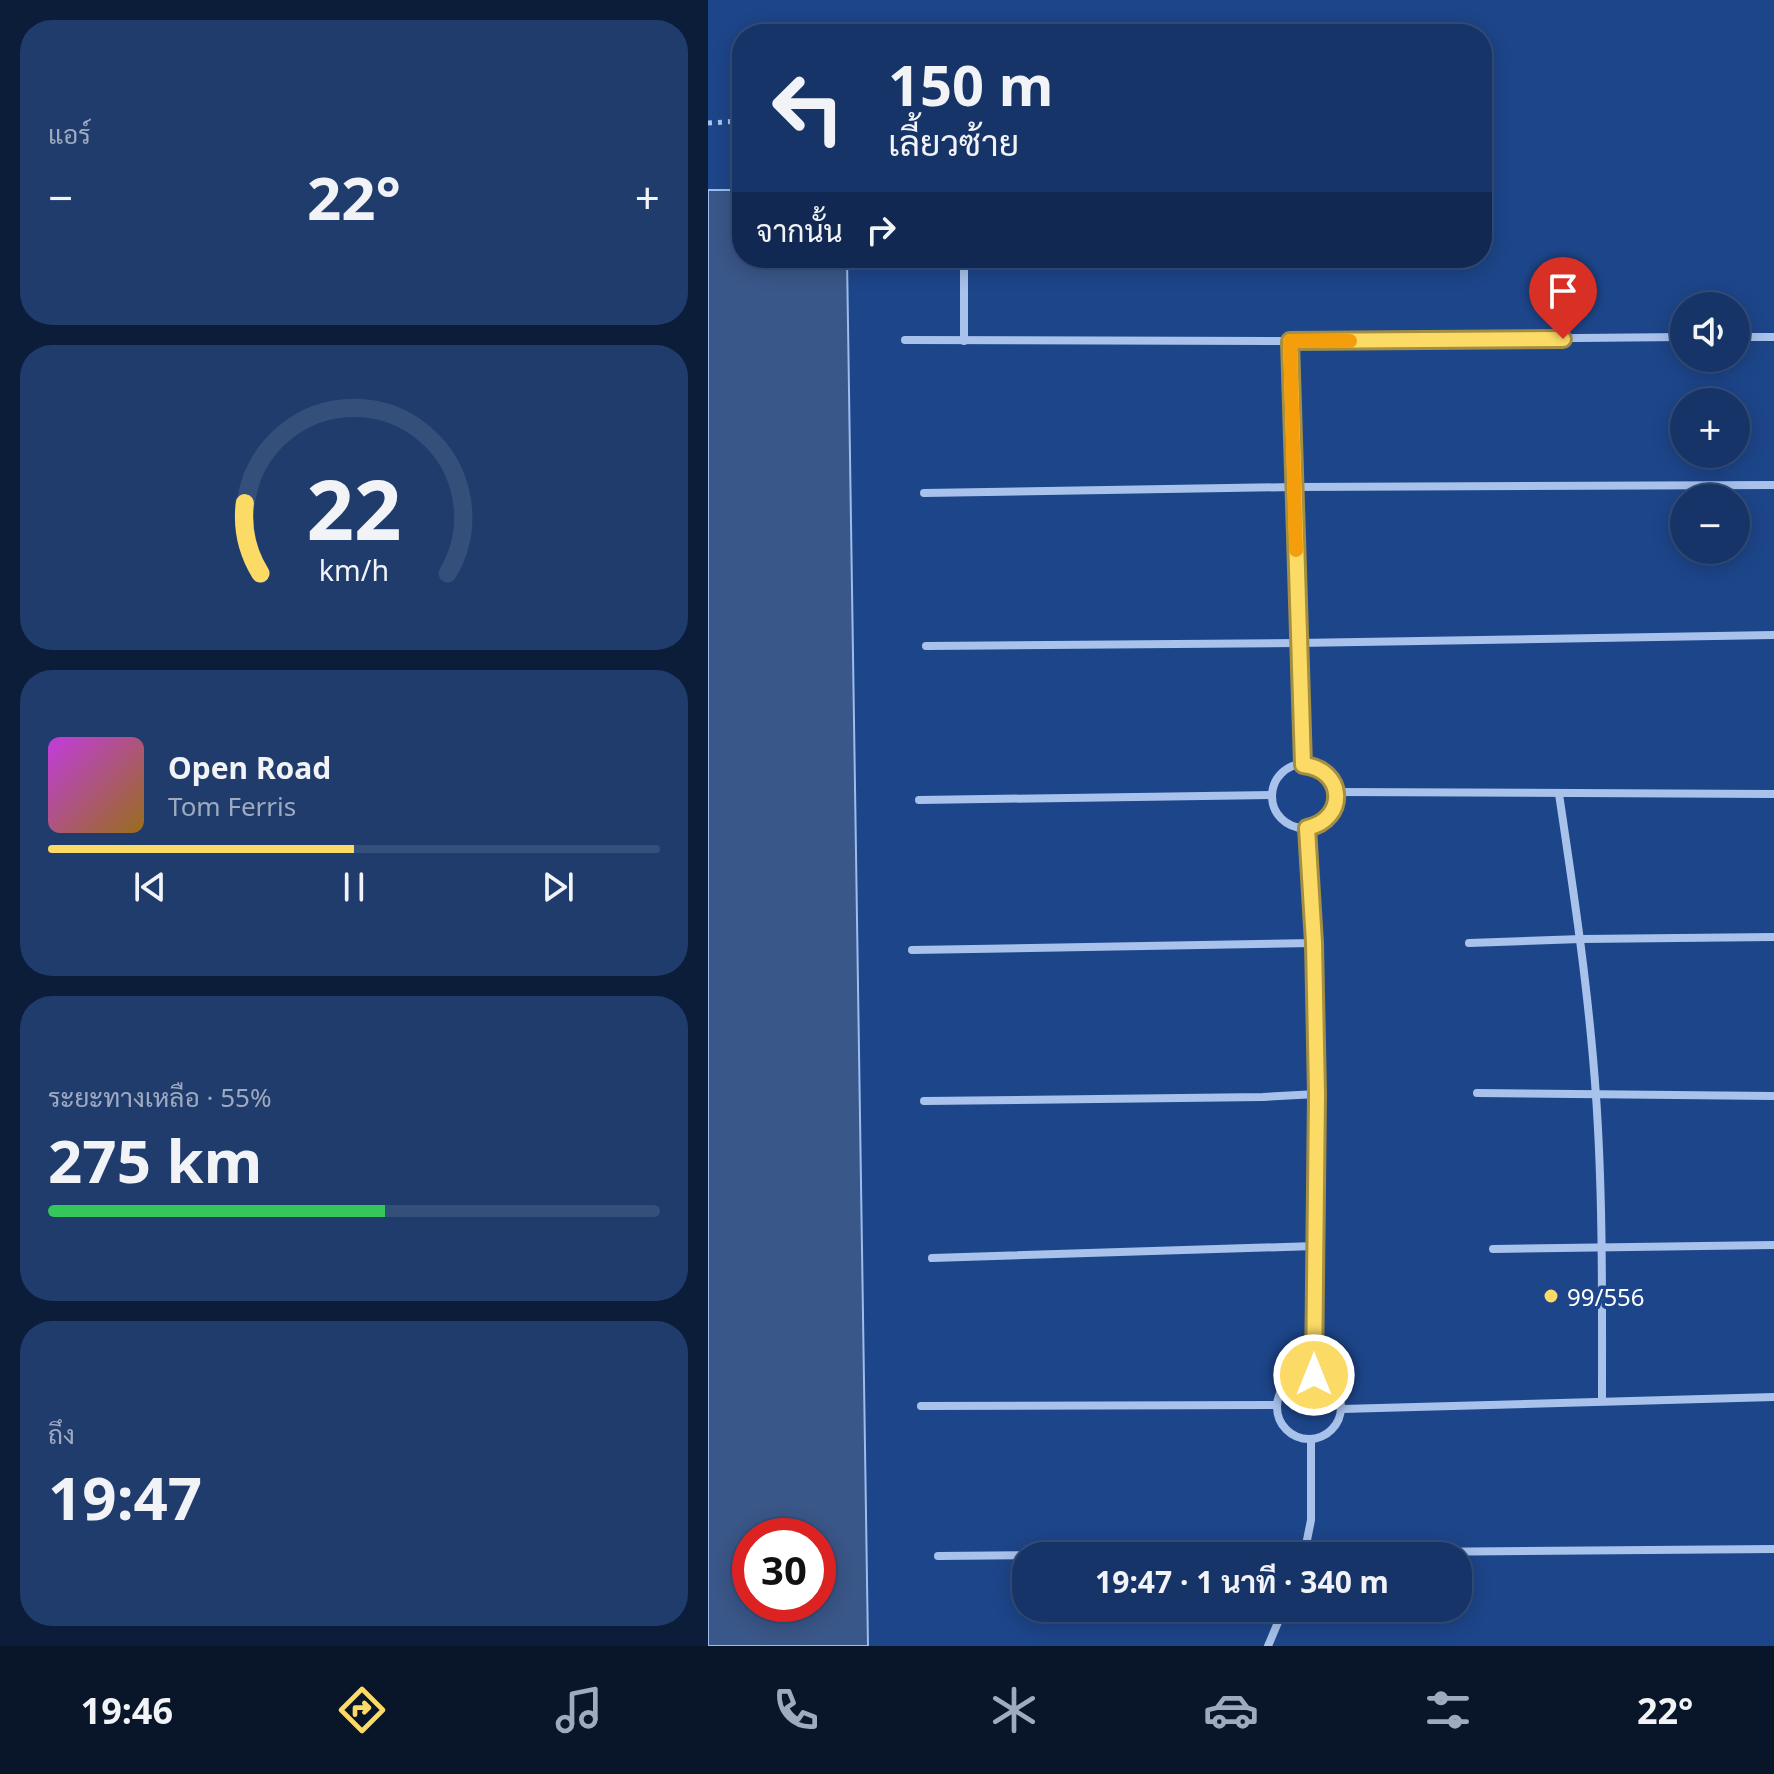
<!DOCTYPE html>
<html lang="th">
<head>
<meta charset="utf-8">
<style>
  :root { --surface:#163467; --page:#1f3c6d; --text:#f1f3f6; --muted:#9eaac0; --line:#354f7b; --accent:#fbda66 }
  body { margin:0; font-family:"Noto Sans",Sarabun,sans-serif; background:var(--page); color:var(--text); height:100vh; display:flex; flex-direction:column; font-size:30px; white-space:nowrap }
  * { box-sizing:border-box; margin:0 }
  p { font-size:26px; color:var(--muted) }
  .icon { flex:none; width:44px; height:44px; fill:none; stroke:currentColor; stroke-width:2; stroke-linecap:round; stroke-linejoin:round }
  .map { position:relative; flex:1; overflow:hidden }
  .drawer { display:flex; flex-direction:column; gap:20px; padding:20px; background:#0c1d39; width:708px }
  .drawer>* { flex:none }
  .banner { position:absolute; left:24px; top:24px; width:760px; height:244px; border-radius:32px; box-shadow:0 4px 20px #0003,0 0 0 2px var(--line); background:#163467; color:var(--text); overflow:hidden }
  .buttons { position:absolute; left:962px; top:292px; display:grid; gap:16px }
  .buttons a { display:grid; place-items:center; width:80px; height:80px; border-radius:50%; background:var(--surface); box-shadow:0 4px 20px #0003,0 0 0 2px var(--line); font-size:40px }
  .speed { position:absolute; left:24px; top:1518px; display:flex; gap:16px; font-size:40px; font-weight:700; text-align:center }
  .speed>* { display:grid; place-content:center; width:104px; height:104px; border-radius:50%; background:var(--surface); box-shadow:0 4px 20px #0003,0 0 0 2px var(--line); line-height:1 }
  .speed .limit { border:12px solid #d22; background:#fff; color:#111 }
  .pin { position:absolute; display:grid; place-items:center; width:68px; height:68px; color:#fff; margin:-82px -34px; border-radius:50% 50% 50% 0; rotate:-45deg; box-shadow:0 0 8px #0007 }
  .pin .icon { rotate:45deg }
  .me { position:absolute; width:88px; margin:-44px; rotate:0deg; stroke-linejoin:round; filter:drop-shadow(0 0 6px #0008) }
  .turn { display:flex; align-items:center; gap:28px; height:168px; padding:0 24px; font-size:36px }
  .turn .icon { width:104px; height:104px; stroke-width:2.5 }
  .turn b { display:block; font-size:56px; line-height:68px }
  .then { display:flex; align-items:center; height:76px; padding:0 24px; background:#0003; gap:16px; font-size:30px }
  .big { font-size:60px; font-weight:700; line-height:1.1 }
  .drawer .widget { flex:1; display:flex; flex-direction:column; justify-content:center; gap:12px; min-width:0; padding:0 28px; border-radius:32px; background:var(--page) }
  .drawer .dial { align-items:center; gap:0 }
  .dial svg { height:208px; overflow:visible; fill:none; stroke:var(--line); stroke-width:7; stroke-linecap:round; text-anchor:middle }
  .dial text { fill:var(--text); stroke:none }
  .song { display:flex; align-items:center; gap:24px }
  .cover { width:96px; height:96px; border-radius:12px; background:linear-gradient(135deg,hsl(290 70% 55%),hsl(40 70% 35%)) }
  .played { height:8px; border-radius:4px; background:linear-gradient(90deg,var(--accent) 50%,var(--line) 50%) }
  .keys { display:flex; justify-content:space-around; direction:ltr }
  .heat { display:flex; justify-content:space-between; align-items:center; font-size:44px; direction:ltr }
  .charge { height:12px; border-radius:6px; background:linear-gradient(90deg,#34c759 55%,var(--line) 0) }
  .trip { position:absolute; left:304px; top:1542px; width:460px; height:80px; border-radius:32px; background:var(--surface); box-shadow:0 4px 20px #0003,0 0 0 2px var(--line); font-weight:700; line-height:80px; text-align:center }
  .menu { display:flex; height:128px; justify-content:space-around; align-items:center; background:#091529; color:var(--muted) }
  .menu .icon { width:56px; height:56px }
  .menu .selected { color:var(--accent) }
  .menu b { font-size:36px; color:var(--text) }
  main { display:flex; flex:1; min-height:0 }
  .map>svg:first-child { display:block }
  .water { fill:#3a5789; stroke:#9bbced; stroke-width:2; fill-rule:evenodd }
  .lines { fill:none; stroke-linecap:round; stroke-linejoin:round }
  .path { stroke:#a8c2ec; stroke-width:5; stroke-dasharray:4 6; stroke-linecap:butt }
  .street { stroke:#a8c2ec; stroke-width:8 }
  .route-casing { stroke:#a38e42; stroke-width:20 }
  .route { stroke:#fbda66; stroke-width:14 }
  .slow { stroke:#f59e0b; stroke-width:14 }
  .poi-dot { fill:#fbda66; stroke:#1d4589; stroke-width:3 }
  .labels { text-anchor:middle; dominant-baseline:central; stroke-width:7; stroke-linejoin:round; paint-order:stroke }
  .poi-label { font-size:24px; fill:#fff; stroke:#1d4589; text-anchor:start }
</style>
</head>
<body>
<main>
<section class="drawer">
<div class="widget"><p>แอร์</p>
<div class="heat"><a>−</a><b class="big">22°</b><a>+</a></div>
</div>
<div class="widget dial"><svg viewBox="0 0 100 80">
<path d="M14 69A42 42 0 1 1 86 69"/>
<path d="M14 69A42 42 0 0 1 8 42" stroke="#fbda66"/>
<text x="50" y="56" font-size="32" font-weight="700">22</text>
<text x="50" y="72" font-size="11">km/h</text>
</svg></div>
<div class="widget">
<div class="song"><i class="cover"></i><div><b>Open Road</b><p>Tom Ferris</p></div></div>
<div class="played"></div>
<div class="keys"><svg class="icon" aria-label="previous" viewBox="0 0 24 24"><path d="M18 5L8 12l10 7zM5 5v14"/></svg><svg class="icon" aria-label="pause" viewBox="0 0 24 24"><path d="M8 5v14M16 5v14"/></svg><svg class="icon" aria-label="next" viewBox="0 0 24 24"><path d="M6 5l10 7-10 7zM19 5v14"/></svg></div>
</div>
<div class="widget"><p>ระยะทางเหลือ · 55%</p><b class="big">275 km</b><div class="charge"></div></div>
<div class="widget"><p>ถึง</p><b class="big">19:47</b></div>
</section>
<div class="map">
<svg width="1066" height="1646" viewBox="0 0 1066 1646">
  <rect width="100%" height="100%" fill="#1d4589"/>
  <!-- water -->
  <path class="water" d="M 0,190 L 34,190 L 34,258 L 139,258 L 160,1646 L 0,1646 ZM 42,1536 L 110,1536 L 110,1604 L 42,1604 Z"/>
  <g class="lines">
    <!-- path -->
    <polyline class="path" points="0,123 34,121"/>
    <!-- street -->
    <g class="street">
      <polyline points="1028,337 1066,337"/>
      <polyline points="197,340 582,341 976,337"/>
      <polyline points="256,341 256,258"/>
      <polyline points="582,341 595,765"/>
      <polyline points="216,493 586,487 1066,485"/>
      <polyline points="218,646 590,643 1066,635"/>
      <circle cx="596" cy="796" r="32"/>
      <polyline points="629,792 1066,794"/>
      <path d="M 851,794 C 866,894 881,994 888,1096 C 895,1197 894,1299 894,1400"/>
      <polyline points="211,800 564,795"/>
      <polyline points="599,828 606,943 609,1094 606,1375"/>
      <polyline points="761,943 873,939 1066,937"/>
      <polyline points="204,950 606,943"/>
      <polyline points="769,1093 1066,1096"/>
      <polyline points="216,1101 555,1097 609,1094"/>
      <polyline points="785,1249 1066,1245"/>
      <polyline points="224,1258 607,1246"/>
      <circle cx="601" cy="1407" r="32"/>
      <polyline points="213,1406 569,1405"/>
      <polyline points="634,1409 1066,1397"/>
      <polyline points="596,1555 603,1520 603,1439"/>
      <polyline points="230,1556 1066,1549"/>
      <polyline points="560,1646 576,1608"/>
    </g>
  </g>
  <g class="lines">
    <defs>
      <path id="route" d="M 606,1375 L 609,1094 L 606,943 L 599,828 C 640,819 637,769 595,765 L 582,341 L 855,339"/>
    </defs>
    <!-- route casing -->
    <use href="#route" class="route-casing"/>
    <!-- route -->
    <use href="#route" class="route"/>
    <!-- slow -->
    <polyline class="slow" points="588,550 582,341 642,341"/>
  </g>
  <!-- markers -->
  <circle class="poi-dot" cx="843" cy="1296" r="8"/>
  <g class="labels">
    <!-- poi labels -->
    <g class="poi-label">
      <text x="859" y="1296">99/556</text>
    </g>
  </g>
</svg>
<div class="buttons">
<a><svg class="icon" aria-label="sound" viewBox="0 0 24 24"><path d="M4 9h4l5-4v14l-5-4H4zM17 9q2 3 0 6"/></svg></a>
<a>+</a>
<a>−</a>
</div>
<div class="speed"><div class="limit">30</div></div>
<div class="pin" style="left:855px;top:339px;background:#d93025"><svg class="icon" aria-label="arrive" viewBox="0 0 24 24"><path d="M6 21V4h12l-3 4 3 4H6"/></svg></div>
<svg class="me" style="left:606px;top:1375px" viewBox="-20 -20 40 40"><circle r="17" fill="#fbda66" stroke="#fff" stroke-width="3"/><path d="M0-11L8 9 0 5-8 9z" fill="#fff"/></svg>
<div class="trip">19:47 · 1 นาที · 340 m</div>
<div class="banner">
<div class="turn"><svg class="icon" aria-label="left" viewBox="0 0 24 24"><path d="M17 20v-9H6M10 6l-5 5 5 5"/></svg><div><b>150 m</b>เลี้ยวซ้าย</div></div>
<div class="then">จากนั้น<svg class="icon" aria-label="right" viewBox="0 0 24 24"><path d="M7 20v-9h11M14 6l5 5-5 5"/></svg></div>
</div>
</div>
</main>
<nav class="menu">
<b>19:46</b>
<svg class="icon selected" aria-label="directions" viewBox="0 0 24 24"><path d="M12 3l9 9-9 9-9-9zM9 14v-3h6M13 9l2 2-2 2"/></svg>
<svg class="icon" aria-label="music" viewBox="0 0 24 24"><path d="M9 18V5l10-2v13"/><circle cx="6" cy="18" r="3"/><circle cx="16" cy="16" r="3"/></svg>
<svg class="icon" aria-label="phone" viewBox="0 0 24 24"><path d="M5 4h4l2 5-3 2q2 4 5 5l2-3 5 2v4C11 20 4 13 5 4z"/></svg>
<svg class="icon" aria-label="climate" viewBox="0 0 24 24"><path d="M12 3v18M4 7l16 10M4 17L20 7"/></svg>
<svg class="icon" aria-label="car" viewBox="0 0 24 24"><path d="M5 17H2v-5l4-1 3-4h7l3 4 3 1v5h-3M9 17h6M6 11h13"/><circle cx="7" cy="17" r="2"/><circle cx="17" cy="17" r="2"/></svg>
<svg class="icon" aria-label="filters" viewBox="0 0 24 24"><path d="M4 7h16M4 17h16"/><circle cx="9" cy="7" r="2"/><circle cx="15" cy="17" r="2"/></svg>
<b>22°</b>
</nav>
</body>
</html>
